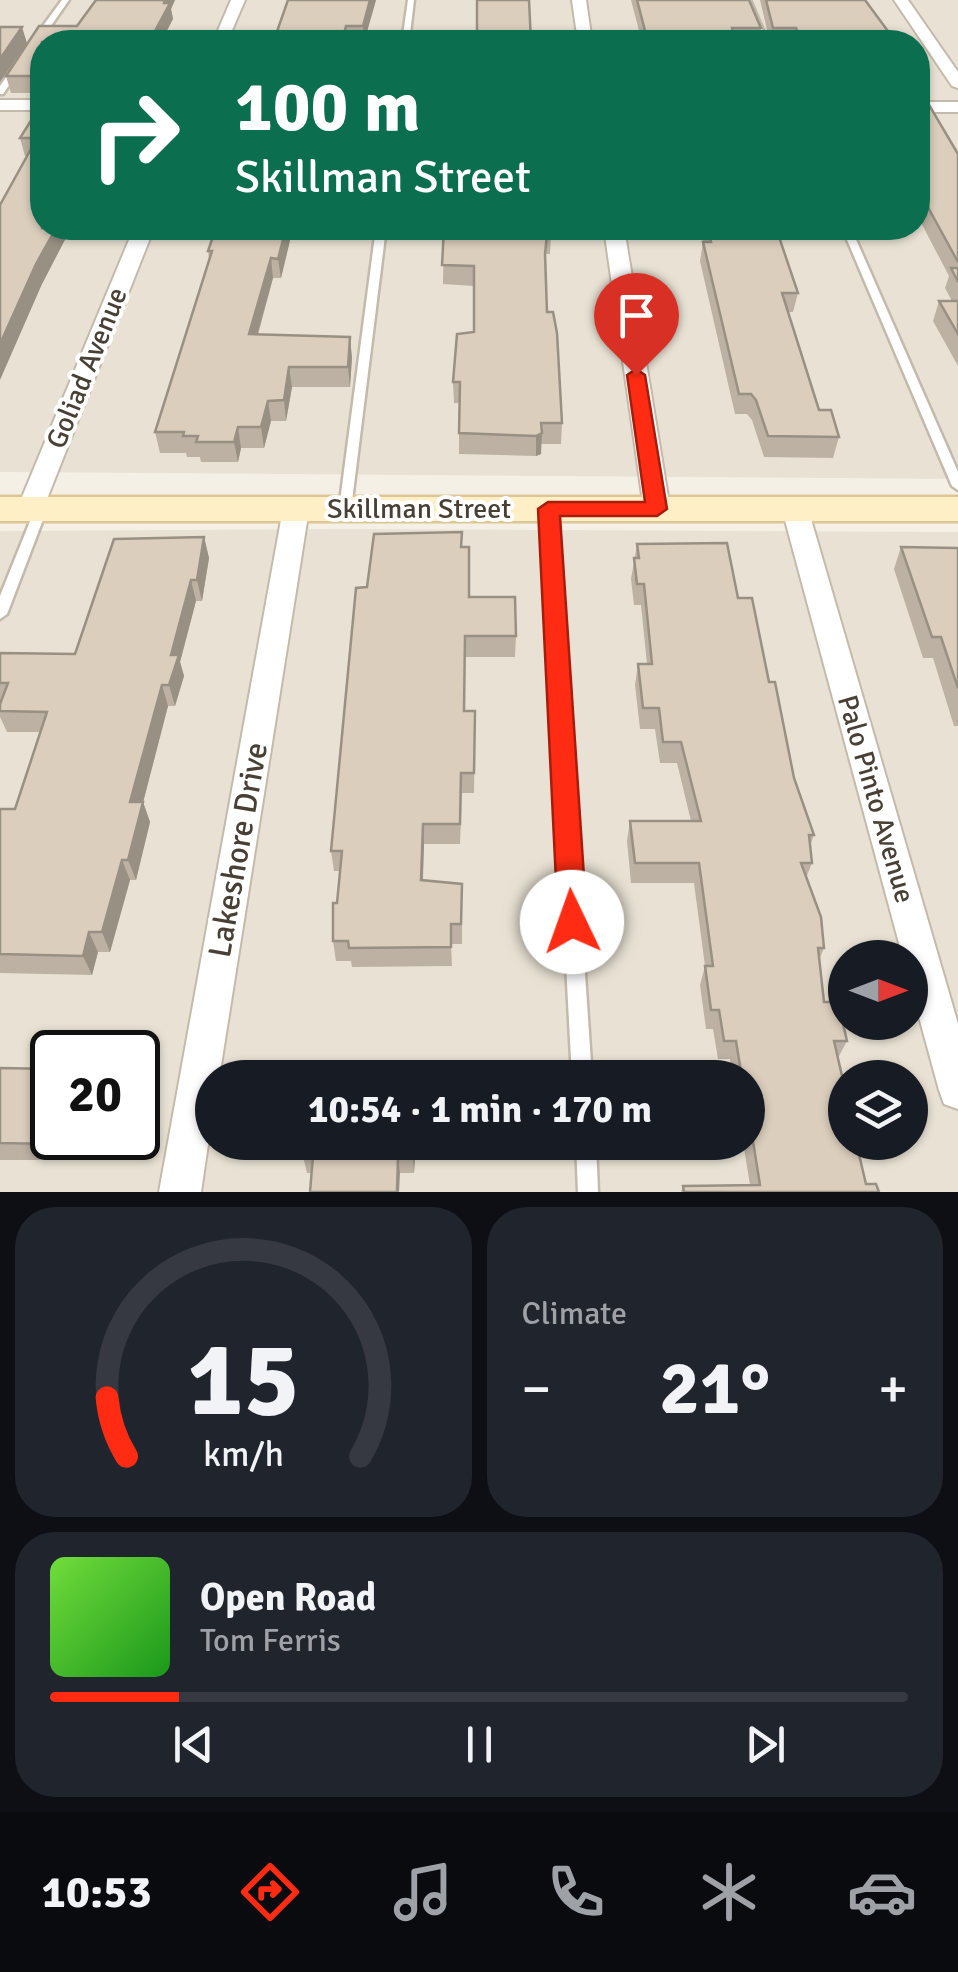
<!DOCTYPE html>
<html lang="en">
<head>
<meta charset="utf-8">
<style>
  :root { --surface:#171b24; --page:#20242c; --text:#f1f3f6; --muted:#9ea1a6; --line:#363941; --accent:#ff2c13 }
  body { margin:0; font-family:Signika,sans-serif; background:var(--page); color:var(--text); height:100vh; display:flex; flex-direction:column; font-size:38px; white-space:nowrap }
  * { box-sizing:border-box; margin:0 }
  p { font-size:32px; color:var(--muted) }
  .icon { flex:none; width:55px; height:55px; fill:none; stroke:currentColor; stroke-width:2; stroke-linecap:round; stroke-linejoin:round }
  .map { position:relative; height:1192px; overflow:hidden }
  .side { display:flex; flex-direction:column; gap:15px; padding:15px; background:#0d0f14; flex:1 }
  .side>* { flex:none }
  .guide { position:absolute; left:30px; top:30px; width:900px; height:210px; border-radius:40px; box-shadow:0 2px 8px #0004; background:#0b6e4f; color:#fff; overflow:hidden }
  .needle { width:65px; rotate:90deg }
  .tools { position:absolute; left:828px; top:940px; display:grid; gap:20px }
  .tools a { display:grid; place-items:center; width:100px; height:100px; border-radius:50%; background:var(--surface); box-shadow:0 2px 8px #0004; font-size:50px }
  .speed { position:absolute; left:30px; top:1030px; display:flex; gap:20px; font-size:50px; font-weight:700; text-align:center }
  .speed>* { display:grid; place-content:center; width:130px; height:130px; border-radius:50%; background:var(--surface); box-shadow:0 2px 8px #0004; line-height:1 }
  .speed .limit { border:5px solid #111; border-radius:15px; background:#fff; color:#111 }
  .pin { position:absolute; display:grid; place-items:center; width:85px; height:85px; color:#fff; margin:-102px -42px; border-radius:50% 50% 50% 0; rotate:-45deg; box-shadow:0 0 10px #0007 }
  .pin .icon { rotate:45deg }
  .me { position:absolute; width:110px; margin:-55px; rotate:357deg; stroke-linejoin:round; filter:drop-shadow(0 0 8px #0008) }
  .turn { display:flex; align-items:center; gap:35px; height:210px; padding:0 40px; font-size:45px }
  .turn .icon { width:130px; height:130px; stroke-width:2.5 }
  .turn b { display:block; font-size:70px; line-height:85px }
  .big { font-size:75px; font-weight:700; line-height:1.1 }
  .side .card { flex:1; display:flex; flex-direction:column; justify-content:center; gap:15px; min-width:0; padding:0 35px; border-radius:40px; background:var(--page) }
  .side .dial { align-items:center; gap:0 }
  .dial svg { height:260px; overflow:visible; fill:none; stroke:var(--line); stroke-width:7; stroke-linecap:round; text-anchor:middle }
  .dial text { fill:var(--text); stroke:none }
  .song { display:flex; align-items:center; gap:30px }
  .cover { width:120px; height:120px; border-radius:15px; background:linear-gradient(135deg,hsl(100 70% 55%),hsl(120 70% 35%)) }
  .played { height:10px; border-radius:5px; background:linear-gradient(90deg,var(--accent) 15%,var(--line) 15%) }
  .keys { display:flex; justify-content:space-around; direction:ltr }
  .heat { display:flex; justify-content:space-between; align-items:center; font-size:55px; direction:ltr }
  .side .tiles { flex:1; display:grid; gap:15px; grid-template-columns:1fr 1fr }
  .card:last-child { grid-column:span 2 }
  .trip { position:absolute; left:195px; top:1060px; width:570px; height:100px; border-radius:50px; background:var(--surface); box-shadow:0 2px 8px #0004; font-weight:700; line-height:100px; text-align:center }
  .dock { display:flex; height:160px; justify-content:space-around; align-items:center; background:#090b0e; color:var(--muted) }
  .dock .icon { width:70px; height:70px }
  .dock .current { color:var(--accent) }
  .dock b { font-size:45px; color:var(--text) }
  .map>svg:first-child { display:block }
  .residential { fill:#e9e2d4; fill-rule:evenodd }
  .lines { fill:none; stroke-linecap:round; stroke-linejoin:round }
  .lane-casing { stroke:#c4baab; stroke-width:5 }
  .street-casing { stroke:#c4baab; stroke-width:4 }
  .secondary-casing { stroke:#ddc693; stroke-width:5 }
  .lane { fill:#fff; fill-rule:evenodd }
  .street { fill:#fff; fill-rule:evenodd }
  .secondary { fill:#ffefc6; fill-rule:evenodd }
  .wall { fill:#bcb1a3 }
  .shaded-wall { fill:#999084 }
  .building { fill:#dbcebd; stroke:#999084; stroke-width:2.5 }
  .route { fill:#ff2c13; stroke:#a61d0c; stroke-width:2.5 }
  .labels { text-anchor:middle; dominant-baseline:central; stroke-width:8; stroke-linejoin:round; paint-order:stroke }
  .street-label { font-size:28px; fill:#494035; stroke:#fff }
  .near-street-label { font-size:32px; fill:#494035; stroke:#fff }
</style>
</head>
<body>
<div class="map">
<svg width="958" height="1192" viewBox="0 0 958 1192">
  <rect width="100%" height="100%" fill="#f5f0e6"/>
  <!-- residential -->
  <g class="residential">
    <path d="M 0,0 L 958,0 L 958,479 L 0,472 ZM 42,42 L 918,42 L 918,228 L 42,228 Z"/>
    <path d="M 352,529 L 958,532 L 958,1192 L 0,1192 L 0,531 ZM 845,958 L 910,958 L 910,1022 L 845,1022 ZM 52,1052 L 138,1052 L 138,1138 L 52,1138 ZM 212,1078 L 748,1078 L 748,1142 L 212,1142 ZM 845,1078 L 910,1078 L 910,1142 L 845,1142 Z"/>
  </g>
  <g class="lines">
    <defs>
      <g id="lane">
        <polygon points="62,0 69,0 41,40 35,40 34,38"/>
        <polygon points="408,0 414,0 409,42 402,42"/>
        <polygon points="744,0 750,0 768,42 761,42"/>
        <polygon points="14,66 21,68 3,94 0,94 0,86"/>
        <polygon points="376,228 386,228 351,509 345,513 339,509"/>
        <polygon points="842,228 851,228 958,472 958,490 952,486"/>
        <polygon points="41,505 47,509 7,614 0,619 0,596 35,509"/>
        <polygon points="548,505 554,509 592,1078 572,1078 542,509"/>
        <polygon points="576,1142 596,1142 598,1192 578,1192"/>
      </g>
      <g id="street">
        <polygon points="231,0 245,0 227,42 213,42"/>
        <polygon points="572,0 586,0 592,42 578,42"/>
        <polygon points="894,0 908,0 958,72 958,88 952,86"/>
        <rect x="0" y="100" width="42" height="10"/>
        <rect x="918" y="102" width="40" height="10"/>
        <polygon points="134,228 154,228 43,509 30,517 21,515 17,509"/>
        <polygon points="604,228 624,228 670,509 657,517 644,509"/>
        <polygon points="296,501 309,509 219,1078 212,1078 212,1117 201,1192 159,1192 283,509"/>
        <polygon points="795,501 808,509 958,1024 958,1109 944,1104 939,1090 910,984 910,958 903,958 782,509"/>
      </g>
      <rect id="secondary" x="0" y="497" width="958" height="24"/>
    </defs>
    <!-- lane casing -->
    <use href="#lane" class="lane-casing"/>
    <!-- street casing -->
    <use href="#street" class="street-casing"/>
    <!-- secondary casing -->
    <use href="#secondary" class="secondary-casing"/>
    <!-- lane -->
    <use href="#lane" class="lane"/>
    <!-- street -->
    <use href="#street" class="street"/>
    <!-- secondary -->
    <use href="#secondary" class="secondary"/>
  </g>
  <!-- wall -->
  <g class="wall">
    <polygon points="96,0 175,0 171,9 173,19 161,42 42,42 42,93 11,93 6,76 39,26 77,26"/>
    <polygon points="376,0 364,42 274,42 274,40"/>
    <polygon points="631,0 749,0 761,28 759,42 642,42"/>
    <polygon points="760,0 865,0 896,42 770,42"/>
    <polygon points="918,90 920,97 958,154 958,366 933,321 939,301 952,301 945,288 949,276 918,217"/>
    <polygon points="42,103 42,228 71,228 42,284 27,156 25,156 20,138"/>
    <polygon points="212,228 293,228 281,278 273,278 258,335 352,357 350,387 292,387 286,421 271,421 264,448 241,448 238,462 201,462 200,457 187,457 186,453 160,453 155,432 209,259 208,251 214,236"/>
    <polygon points="444,228 551,234 550,254 546,254 547,312 562,423 561,444 541,444 541,454 536,456 459,454 459,403 454,403 453,382 474,332 474,286 443,284"/>
    <polygon points="700,228 776,228 798,293 793,312 788,312 819,410 839,437 833,458 764,457 752,420 747,414 735,414 700,261 703,242"/>
    <polygon points="462,532 462,547 469,597 516,636 515,657 465,657 465,711 475,711 474,793 462,793 460,844 424,844 423,880 462,884 462,944 451,944 452,966 352,967 351,961 336,961 333,941 340,871 334,871 331,851 367,587"/>
    <polygon points="204,537 209,558 202,601 196,601 180,662 184,676 175,706 168,706 143,802 150,822 136,880 130,880 110,952 98,952 92,975 0,973 0,809 15,809 41,732 7,732 0,717 0,653 75,654"/>
    <polygon points="637,544 738,598 769,682 794,778 814,835 810,846 812,863 806,878 824,948 819,960 824,1002 847,1041 838,1058 866,1184 879,1192 681,1192 683,1186 750,1185 743,1142 748,1142 748,1078 733,1078 730,1059 718,1059 713,1029 706,1029 700,985 705,966 694,883 631,883 627,841 630,821 691,821 677,763 660,763 655,729 640,729 635,685 638,664 647,664 641,605 634,605 631,579"/>
    <polygon points="901,547 958,548 958,726 954,726 933,658 923,658 894,569"/>
    <polygon points="0,1068 52,1138 69,1138 64,1160 0,1160"/>
    <polygon points="416,1142 414,1173 307,1173 303,1156"/>
  </g>
  <!-- shaded-wall -->
  <g class="shaded-wall">
    <polygon points="165,0 175,0 171,9 173,19 161,42 149,42"/>
    <polygon points="370,0 376,0 364,42 363,26"/>
    <polygon points="22,27 27,43 0,82 0,59"/>
    <polygon points="56,228 71,228 42,284 0,380 0,344 36,264"/>
    <polygon points="286,228 293,228 281,278 278,259"/>
    <polygon points="271,258 273,278 252,354 249,334"/>
    <polygon points="350,337 352,357 350,387 348,367"/>
    <polygon points="289,367 292,387 286,421 284,400"/>
    <polygon points="268,401 271,421 264,448 261,427"/>
    <polygon points="238,427 241,448 238,462 234,442"/>
    <polygon points="542,433 541,454 536,456 536,436"/>
    <polygon points="204,537 209,558 202,601 197,580"/>
    <polygon points="191,580 196,601 180,662 184,676 175,706 169,685 171,655"/>
    <polygon points="162,685 168,706 138,822 130,802"/>
    <polygon points="143,802 150,822 136,880 128,860"/>
    <polygon points="423,824 424,844 422,899 421,880"/>
    <polygon points="122,860 130,880 110,952 102,932"/>
    <polygon points="89,932 98,952 92,975 83,956"/>
    <polygon points="54,1138 69,1138 64,1160 53,1144"/>
    <polygon points="413,1142 416,1142 414,1173 413,1156"/>
    <polygon points="398,1156 400,1173 399,1192 397,1192"/>
  </g>
  <!-- building -->
  <g class="building">
    <polygon points="96,0 165,0 164,3 170,3 149,42 42,42 42,76 6,76 39,26 77,26"/>
    <polygon points="288,0 370,0 363,26 346,26 342,42 284,42 286,40 274,40"/>
    <polygon points="477,0 529,0 531,42 477,42"/>
    <polygon points="637,0 749,0 761,28 732,28 734,42 648,42"/>
    <polygon points="766,0 865,0 896,42 803,42 796,28 773,28"/>
    <polygon points="0,27 22,27 0,59"/>
    <polygon points="918,90 920,97 925,98 958,154 958,262 918,189"/>
    <polygon points="42,103 42,228 56,228 36,264 0,344 0,205 37,138 20,138"/>
    <polygon points="216,228 286,228 278,259 271,258 249,334 350,337 348,367 289,367 284,400 268,401 261,427 238,427 234,442 196,442 198,436 183,436 184,432 155,432 212,251 208,251"/>
    <polygon points="444,228 550,228 551,234 547,234 545,254 547,312 553,312 557,333 562,423 541,423 542,433 536,436 459,433 460,382 453,382 457,334 474,332 474,266 442,265"/>
    <polygon points="708,228 776,228 798,293 782,293 819,410 831,410 839,437 768,436 756,400 751,394 739,394 703,242 711,242"/>
    <polygon points="951,268 958,268 958,282"/>
    <polygon points="939,301 958,301 958,334"/>
    <polygon points="462,532 461,547 469,547 469,597 515,597 516,636 465,636 464,711 475,711 474,773 461,773 460,824 423,824 421,880 462,884 461,924 451,924 451,947 349,948 348,941 333,941 333,903 337,903 342,851 331,851 356,588 367,587 374,534"/>
    <polygon points="204,537 197,580 191,580 171,655 179,655 169,685 162,685 130,802 143,802 128,860 122,860 102,932 89,932 83,956 0,954 0,809 15,809 47,712 0,711 0,704 8,683 0,683 0,653 75,654 114,539"/>
    <polygon points="727,543 738,598 752,598 769,682 775,682 794,778 814,835 809,835 812,863 801,863 821,917 824,948 818,948 824,1002 838,1002 847,1041 834,1041 845,1089 845,1142 856,1142 866,1184 876,1184 879,1192 684,1192 683,1186 760,1185 748,1110 748,1078 742,1078 736,1041 724,1041 719,1010 711,1010 705,966 713,966 699,863 635,863 630,821 701,821 681,742 663,742 659,708 643,708 638,664 652,664 644,584 637,584 634,558 639,558 637,544"/>
    <polygon points="901,547 958,548 958,688 941,637 932,637"/>
    <polygon points="0,1068 52,1069 52,1138 54,1138 53,1144 0,1143"/>
    <rect x="311" y="1076" width="105" height="2"/>
    <polygon points="304,1142 413,1142 413,1156 398,1156 397,1192 310,1192 313,1156 303,1156"/>
  </g>
  <!-- route -->
  <polygon class="route" points="636,369 645,375 667,509 657,516 560,516 587,922 583,931 572,935 562,931 558,922 538,509 548,502 645,502 627,375"/>
  <g class="labels">
    <!-- street labels -->
    <g class="street-label">
      <text transform="translate(87 368) rotate(-68)">Goliad Avenue</text>
      <text x="419" y="509">Skillman Street</text>
      <text transform="translate(876 799) rotate(74)">Palo Pinto Avenue</text>
    </g>
    <!-- near-street labels -->
    <g class="near-street-label">
      <text transform="translate(238 850) rotate(-80)">Lakeshore Drive</text>
    </g>
  </g>
</svg>
<div class="tools">
<a><svg class="needle" viewBox="-14 -14 28 28"><path d="M0-13l5 13h-10z" fill="#e53935"/><path d="M0 13l5-13h-10z" fill="#9ea1a6"/></svg></a>
<a><svg class="icon" aria-label="layers" viewBox="0 0 24 24"><path d="M12 4l9 5-9 5-9-5zM3 14l9 5 9-5"/></svg></a>
</div>
<div class="speed"><div class="limit">20</div></div>
<div class="pin" style="left:636px;top:375px;background:#d93025"><svg class="icon" aria-label="arrive" viewBox="0 0 24 24"><path d="M6 21V4h12l-3 4 3 4H6"/></svg></div>
<svg class="me" style="left:572px;top:922px" viewBox="-20 -20 40 40"><circle r="19" fill="#fff"/><path d="M0-13L10 11 0 6-10 11z" fill="#ff2c13"/></svg>
<div class="trip">10:54 · 1 min · 170 m</div>
<div class="guide">
<div class="turn"><svg class="icon" aria-label="right" viewBox="0 0 24 24"><path d="M7 20v-9h11M14 6l5 5-5 5"/></svg><div><b>100 m</b>Skillman Street</div></div>
</div>
</div>
<section class="side">
<div class="tiles">
<div class="card dial"><svg viewBox="0 0 100 80">
<path d="M14 69A42 42 0 1 1 86 69"/>
<path d="M14 69A42 42 0 0 1 8 51" stroke="#ff2c13"/>
<text x="50" y="56" font-size="32" font-weight="700">15</text>
<text x="50" y="72" font-size="11">km/h</text>
</svg></div>
<div class="card"><p>Climate</p>
<div class="heat"><a>−</a><b class="big">21°</b><a>+</a></div>
</div>
<div class="card">
<div class="song"><i class="cover"></i><div><b>Open Road</b><p>Tom Ferris</p></div></div>
<div class="played"></div>
<div class="keys"><svg class="icon" aria-label="previous" viewBox="0 0 24 24"><path d="M18 5L8 12l10 7zM5 5v14"/></svg><svg class="icon" aria-label="pause" viewBox="0 0 24 24"><path d="M8 5v14M16 5v14"/></svg><svg class="icon" aria-label="next" viewBox="0 0 24 24"><path d="M6 5l10 7-10 7zM19 5v14"/></svg></div>
</div>
</div>
</section>
<nav class="dock">
<b>10:53</b>
<svg class="icon current" aria-label="directions" viewBox="0 0 24 24"><path d="M12 3l9 9-9 9-9-9zM9 14v-3h6M13 9l2 2-2 2"/></svg>
<svg class="icon" aria-label="music" viewBox="0 0 24 24"><path d="M9 18V5l10-2v13"/><circle cx="6" cy="18" r="3"/><circle cx="16" cy="16" r="3"/></svg>
<svg class="icon" aria-label="phone" viewBox="0 0 24 24"><path d="M5 4h4l2 5-3 2q2 4 5 5l2-3 5 2v4C11 20 4 13 5 4z"/></svg>
<svg class="icon" aria-label="climate" viewBox="0 0 24 24"><path d="M12 3v18M4 7l16 10M4 17L20 7"/></svg>
<svg class="icon" aria-label="car" viewBox="0 0 24 24"><path d="M5 17H2v-5l4-1 3-4h7l3 4 3 1v5h-3M9 17h6M6 11h13"/><circle cx="7" cy="17" r="2"/><circle cx="17" cy="17" r="2"/></svg>
</nav>
</body>
</html>
